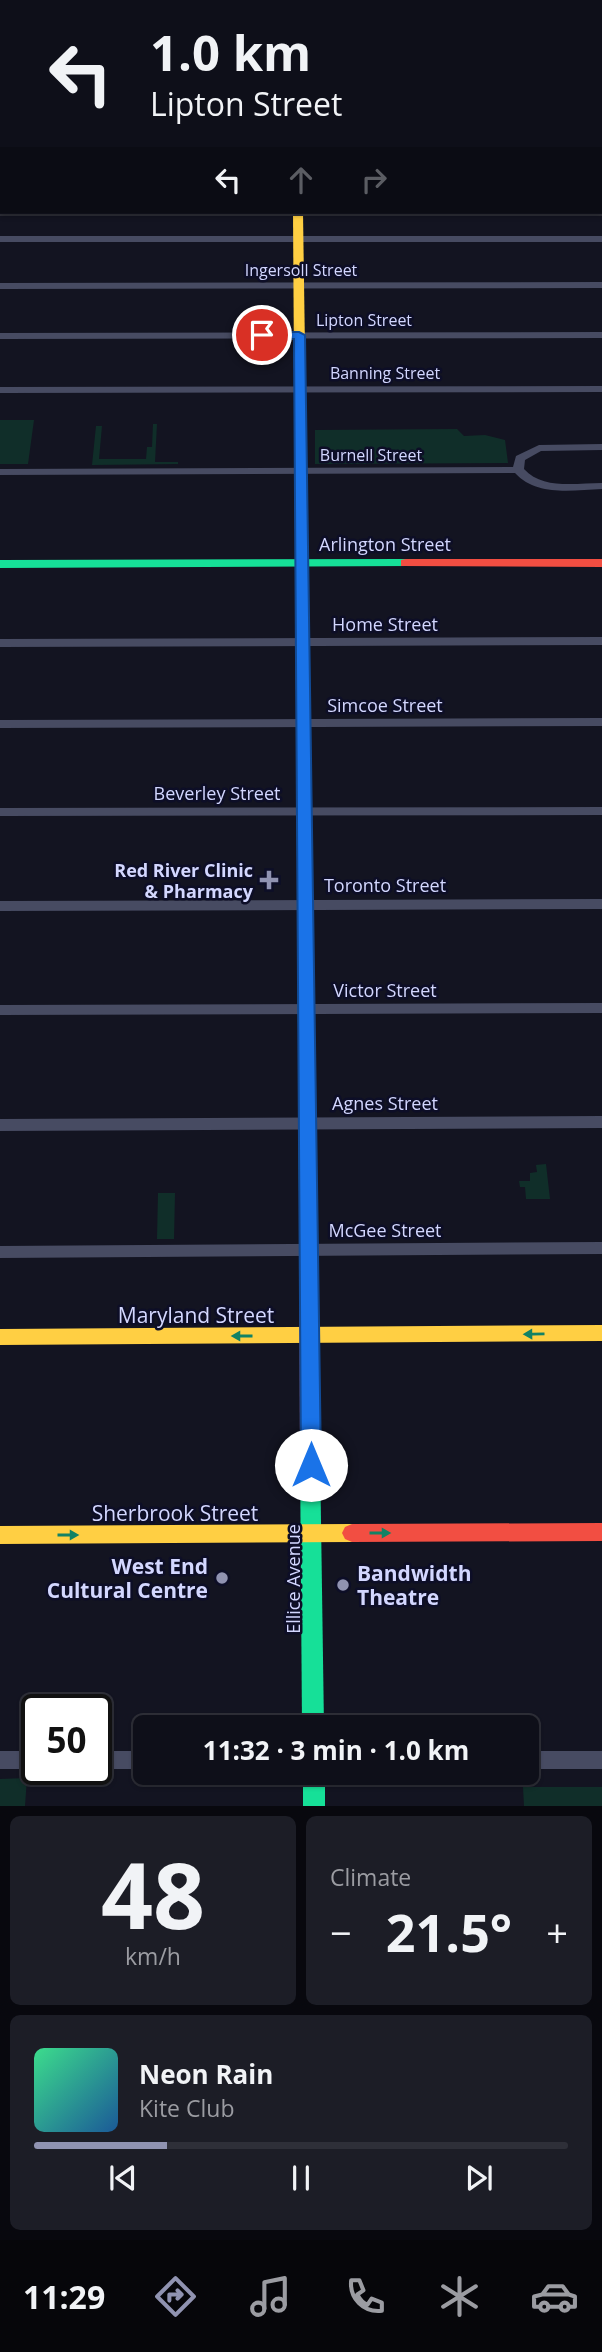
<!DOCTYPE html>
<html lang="en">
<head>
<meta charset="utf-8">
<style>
  :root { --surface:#0e0f19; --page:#1c1d26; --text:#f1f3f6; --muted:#9b9ca2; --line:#2e2f38; --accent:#9093b1 }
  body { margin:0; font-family:"Open Sans",sans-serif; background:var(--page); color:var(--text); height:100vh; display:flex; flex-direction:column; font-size:26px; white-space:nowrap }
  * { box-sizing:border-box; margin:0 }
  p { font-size:23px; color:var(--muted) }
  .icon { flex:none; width:38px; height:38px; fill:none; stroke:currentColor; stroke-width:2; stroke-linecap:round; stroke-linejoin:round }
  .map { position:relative; height:1806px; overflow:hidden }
  .sheet { display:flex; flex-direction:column; gap:10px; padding:10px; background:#08080e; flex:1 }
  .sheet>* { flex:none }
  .banner { position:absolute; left:0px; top:0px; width:602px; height:214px; box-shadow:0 2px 5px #0004,0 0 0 2px var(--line); background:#0e0f19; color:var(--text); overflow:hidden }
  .speed { position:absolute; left:21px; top:1694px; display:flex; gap:14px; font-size:35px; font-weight:700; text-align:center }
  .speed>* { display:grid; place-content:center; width:91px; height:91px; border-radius:50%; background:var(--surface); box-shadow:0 2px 5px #0004,0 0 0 2px var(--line); line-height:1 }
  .speed .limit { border:4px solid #111; border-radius:10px; background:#fff; color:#111 }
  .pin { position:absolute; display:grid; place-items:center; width:60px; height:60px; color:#fff; margin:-30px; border:4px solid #fff; border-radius:50%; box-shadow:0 2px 7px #0007 }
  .me { position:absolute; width:77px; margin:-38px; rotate:0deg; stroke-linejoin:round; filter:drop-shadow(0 0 5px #0008) }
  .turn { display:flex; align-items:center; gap:24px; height:147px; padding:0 35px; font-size:32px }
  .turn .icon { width:91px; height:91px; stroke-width:2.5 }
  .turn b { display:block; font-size:49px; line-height:60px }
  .lanes { display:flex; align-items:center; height:66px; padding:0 35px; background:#0003; justify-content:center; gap:35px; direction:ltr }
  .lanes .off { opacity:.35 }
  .big { font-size:52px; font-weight:700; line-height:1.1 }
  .sheet .tile { flex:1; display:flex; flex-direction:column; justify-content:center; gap:10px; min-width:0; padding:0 24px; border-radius:10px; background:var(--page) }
  .sheet .dial { align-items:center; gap:0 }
  .dial b { font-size:91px; line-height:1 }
  .song { display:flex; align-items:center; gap:21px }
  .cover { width:84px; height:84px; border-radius:10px; background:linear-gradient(135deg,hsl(150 70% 55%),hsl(210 70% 35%)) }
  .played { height:7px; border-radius:4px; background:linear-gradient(90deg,var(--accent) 25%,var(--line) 25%) }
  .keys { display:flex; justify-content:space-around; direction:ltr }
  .heat { display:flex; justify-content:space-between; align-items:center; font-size:38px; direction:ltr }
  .sheet .tiles { flex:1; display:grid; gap:10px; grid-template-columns:1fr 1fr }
  .tile:last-child { grid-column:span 2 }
  .trip { position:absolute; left:133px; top:1715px; width:406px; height:70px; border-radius:10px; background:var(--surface); box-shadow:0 2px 5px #0004,0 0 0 2px var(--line); font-weight:700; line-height:70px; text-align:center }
  .menu { display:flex; height:112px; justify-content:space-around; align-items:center; background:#06060a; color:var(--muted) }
  .menu .icon { width:49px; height:49px }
  .menu .on { color:var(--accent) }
  .menu b { font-size:32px; color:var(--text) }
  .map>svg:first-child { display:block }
  .green { fill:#102e29 }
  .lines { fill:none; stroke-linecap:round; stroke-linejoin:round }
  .street { fill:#474b62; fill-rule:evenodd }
  .fast { fill:#16e098; fill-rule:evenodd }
  .slow { fill:#ffcf43; fill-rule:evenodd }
  .jam { fill:#f24e42; fill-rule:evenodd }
  .oneway { fill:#128265 }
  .route { fill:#1a73e8; stroke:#114b97; stroke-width:2 }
  .poi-dot { fill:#9093b1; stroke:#0d0e27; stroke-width:2.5 }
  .labels { text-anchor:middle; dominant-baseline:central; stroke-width:5; stroke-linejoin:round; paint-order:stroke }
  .far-street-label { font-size:16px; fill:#d3d7ff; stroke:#0d0e27 }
  .street-label { font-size:18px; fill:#d3d7ff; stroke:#0d0e27 }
  .poi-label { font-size:18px; font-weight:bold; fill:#d3d7ff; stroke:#0d0e27; text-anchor:end }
  .near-street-label { font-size:21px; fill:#d3d7ff; stroke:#0d0e27 }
  .near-poi-label { font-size:21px; font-weight:bold; fill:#d3d7ff; stroke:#0d0e27; text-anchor:end }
</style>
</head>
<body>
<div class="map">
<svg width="602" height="1806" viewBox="0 0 602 1806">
  <rect width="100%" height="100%" fill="#131421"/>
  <!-- green -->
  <g class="green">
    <polygon points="0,420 34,420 28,464 0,464"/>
    <polygon points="153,424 157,424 155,462 178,462 178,464 92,465 96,426 102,426 99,459 146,459 147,447 152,447"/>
    <polygon points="457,429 464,436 485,435 505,440 508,463 315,464 315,430"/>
    <polygon points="546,1164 550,1199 526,1199 525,1187 520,1187 519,1181 530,1181 530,1173 537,1172 536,1165"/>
    <polygon points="158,1193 175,1193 174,1239 157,1239"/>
    <polygon points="27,1778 25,1806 0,1806 0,1779"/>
    <polygon points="523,1787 602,1787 602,1806 524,1806"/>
  </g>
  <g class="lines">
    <!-- street -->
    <g class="street">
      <rect x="600" y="38" width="2" height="4"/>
      <rect x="0" y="39" width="2" height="4"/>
      <rect x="600" y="69" width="2" height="6"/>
      <rect x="0" y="81" width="2" height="6"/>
      <rect x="600" y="104" width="2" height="6"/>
      <rect x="600" y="148" width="2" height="6"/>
      <rect x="0" y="150" width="2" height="6"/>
      <rect x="0" y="191" width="2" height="6"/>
      <rect x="600" y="191" width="2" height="6"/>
      <rect x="0" y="236" width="602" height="6"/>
      <polygon points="602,282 602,288 0,289 0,283"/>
      <polygon points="602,332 602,338 0,339 0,333"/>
      <polygon points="602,386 602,392 0,393 0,387"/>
      <path d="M 602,444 L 602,450 L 541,451 L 525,460 L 524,469 C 543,490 576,483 602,483 L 602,489 C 573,490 537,497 515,473 L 0,475 L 0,469 L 513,467 L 516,456 L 539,445 Z"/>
      <polygon points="602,637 602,645 0,647 0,639"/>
      <polygon points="602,718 602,726 0,728 0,720"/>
      <polygon points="602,807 602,815 0,816 0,808"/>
      <polygon points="602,899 602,909 0,911 0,901"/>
      <polygon points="602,1003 602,1013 0,1015 0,1005"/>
      <polygon points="602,1116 602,1128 0,1131 0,1119"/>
      <polygon points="602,1242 602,1254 0,1258 0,1246"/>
      <rect x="0" y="1751" width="37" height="18"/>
      <rect x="96" y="1751" width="49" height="18"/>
      <rect x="527" y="1751" width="75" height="18"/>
    </g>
    <!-- fast -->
    <g class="fast">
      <rect x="600" y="4" width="2" height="6"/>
      <polygon points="406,559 411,560 411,566 0,568 0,560"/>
      <polygon points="303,690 310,694 317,1194 314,1199 308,1201 302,1199 299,1194 296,694"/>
      <polygon points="310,1444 317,1446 320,1452 324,1727 302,1727 300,1452 303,1446"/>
      <rect x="303" y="1773" width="22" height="33"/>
    </g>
    <!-- slow -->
    <g class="slow">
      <polygon points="293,212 303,212 310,694 303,698 296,694"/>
      <polygon points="602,1325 602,1341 0,1345 0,1329"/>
      <polygon points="352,1524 359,1527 362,1533 359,1539 352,1542 0,1544 0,1526"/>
    </g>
    <!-- jam -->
    <g class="jam">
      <rect x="293" y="0" width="8" height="2"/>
      <rect x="0" y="5" width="2" height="6"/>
      <polygon points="406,559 602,559 602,567 401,566 401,560"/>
      <polygon points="308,1187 314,1189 317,1194 320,1452 317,1458 310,1460 303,1458 300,1452 299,1194 302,1189"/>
      <polygon points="602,1523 602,1541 352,1542 345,1539 342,1533 345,1527 352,1524"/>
    </g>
  </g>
  <!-- one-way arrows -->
  <defs><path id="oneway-solid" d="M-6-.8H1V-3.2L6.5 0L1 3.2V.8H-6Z" transform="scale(1.75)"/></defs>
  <g class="oneway">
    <use href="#oneway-solid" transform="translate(534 1334) rotate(179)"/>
    <use href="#oneway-solid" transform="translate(242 1336) rotate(180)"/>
    <use href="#oneway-solid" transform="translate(380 1533)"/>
    <use href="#oneway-solid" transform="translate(68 1535)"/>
  </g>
  <!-- route -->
  <polygon class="route" points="299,332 305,335 321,1465 318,1471 311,1473 304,1471 301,1465 294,339 262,339 257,335 262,332"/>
  <!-- markers -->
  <g class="poi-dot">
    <path d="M265.5 869.5h7v7h7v7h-7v7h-7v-7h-7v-7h7z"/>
    <circle cx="222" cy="1578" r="7"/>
    <circle cx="343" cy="1585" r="7"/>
  </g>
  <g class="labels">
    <!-- far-street labels -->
    <g class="far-street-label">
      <text x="301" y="270">Ingersoll Street</text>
      <text x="364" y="320">Lipton Street</text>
      <text x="385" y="373">Banning Street</text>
      <text x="371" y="455">Burnell Street</text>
    </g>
    <!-- street labels -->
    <g class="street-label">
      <text x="385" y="544">Arlington Street</text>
      <text x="385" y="624">Home Street</text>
      <text x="385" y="705">Simcoe Street</text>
      <text x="217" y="793">Beverley Street</text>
      <text x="385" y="885">Toronto Street</text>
      <text x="385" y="990">Victor Street</text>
      <text x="385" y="1103">Agnes Street</text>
      <text x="385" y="1230">McGee Street</text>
      <text transform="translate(293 1579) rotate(-90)">Ellice Avenue</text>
    </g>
    <!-- poi labels -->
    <g class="poi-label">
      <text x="253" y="870">Red River Clinic<tspan x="253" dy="21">&amp; Pharmacy</tspan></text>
    </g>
    <!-- near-street labels -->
    <g class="near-street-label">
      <text x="196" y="1315">Maryland Street</text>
      <text x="175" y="1513">Sherbrook Street</text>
    </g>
    <!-- near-poi labels -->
    <g class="near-poi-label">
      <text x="208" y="1566">West End<tspan x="208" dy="24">Cultural Centre</tspan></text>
      <text x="357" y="1573" text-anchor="start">Bandwidth<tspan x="357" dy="24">Theatre</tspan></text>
    </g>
  </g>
</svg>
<div class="speed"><div class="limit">50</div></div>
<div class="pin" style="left:262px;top:335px;background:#d93025"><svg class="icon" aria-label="arrive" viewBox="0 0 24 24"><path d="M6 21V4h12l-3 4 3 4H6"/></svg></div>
<svg class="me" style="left:311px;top:1465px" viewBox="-20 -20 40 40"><circle r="19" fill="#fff"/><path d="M0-13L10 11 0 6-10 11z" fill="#1a73e8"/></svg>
<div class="trip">11:32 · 3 min · 1.0 km</div>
<div class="banner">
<div class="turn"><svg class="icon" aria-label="left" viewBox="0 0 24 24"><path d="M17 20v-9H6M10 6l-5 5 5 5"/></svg><div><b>1.0 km</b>Lipton Street</div></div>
<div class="lanes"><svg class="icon" aria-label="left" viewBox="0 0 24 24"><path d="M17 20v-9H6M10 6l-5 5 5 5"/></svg><svg class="icon off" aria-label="ahead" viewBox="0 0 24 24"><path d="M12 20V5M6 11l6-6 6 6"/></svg><svg class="icon off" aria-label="right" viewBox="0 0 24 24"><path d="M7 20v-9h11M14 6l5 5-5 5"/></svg></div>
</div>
</div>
<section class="sheet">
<div class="tiles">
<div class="tile dial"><b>48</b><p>km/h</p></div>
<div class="tile"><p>Climate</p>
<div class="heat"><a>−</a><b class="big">21.5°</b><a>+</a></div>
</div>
<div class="tile">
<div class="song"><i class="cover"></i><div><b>Neon Rain</b><p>Kite Club</p></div></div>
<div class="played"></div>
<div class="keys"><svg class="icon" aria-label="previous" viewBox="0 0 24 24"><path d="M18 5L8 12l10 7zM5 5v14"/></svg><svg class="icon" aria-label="pause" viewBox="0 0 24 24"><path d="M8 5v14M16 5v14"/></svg><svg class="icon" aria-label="next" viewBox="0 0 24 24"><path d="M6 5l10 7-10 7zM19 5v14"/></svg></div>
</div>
</div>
</section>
<nav class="menu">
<b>11:29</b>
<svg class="icon on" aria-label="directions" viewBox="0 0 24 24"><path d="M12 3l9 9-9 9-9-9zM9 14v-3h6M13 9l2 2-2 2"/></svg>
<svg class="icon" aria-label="music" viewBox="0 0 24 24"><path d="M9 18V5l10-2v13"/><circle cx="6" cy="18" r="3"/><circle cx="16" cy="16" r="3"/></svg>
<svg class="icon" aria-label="phone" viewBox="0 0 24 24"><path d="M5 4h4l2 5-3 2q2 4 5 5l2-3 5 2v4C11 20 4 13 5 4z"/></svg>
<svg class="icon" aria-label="climate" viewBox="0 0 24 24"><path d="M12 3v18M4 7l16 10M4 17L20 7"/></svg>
<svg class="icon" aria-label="car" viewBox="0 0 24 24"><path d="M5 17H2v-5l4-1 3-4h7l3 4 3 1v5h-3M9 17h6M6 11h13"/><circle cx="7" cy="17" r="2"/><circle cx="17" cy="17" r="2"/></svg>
</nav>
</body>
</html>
